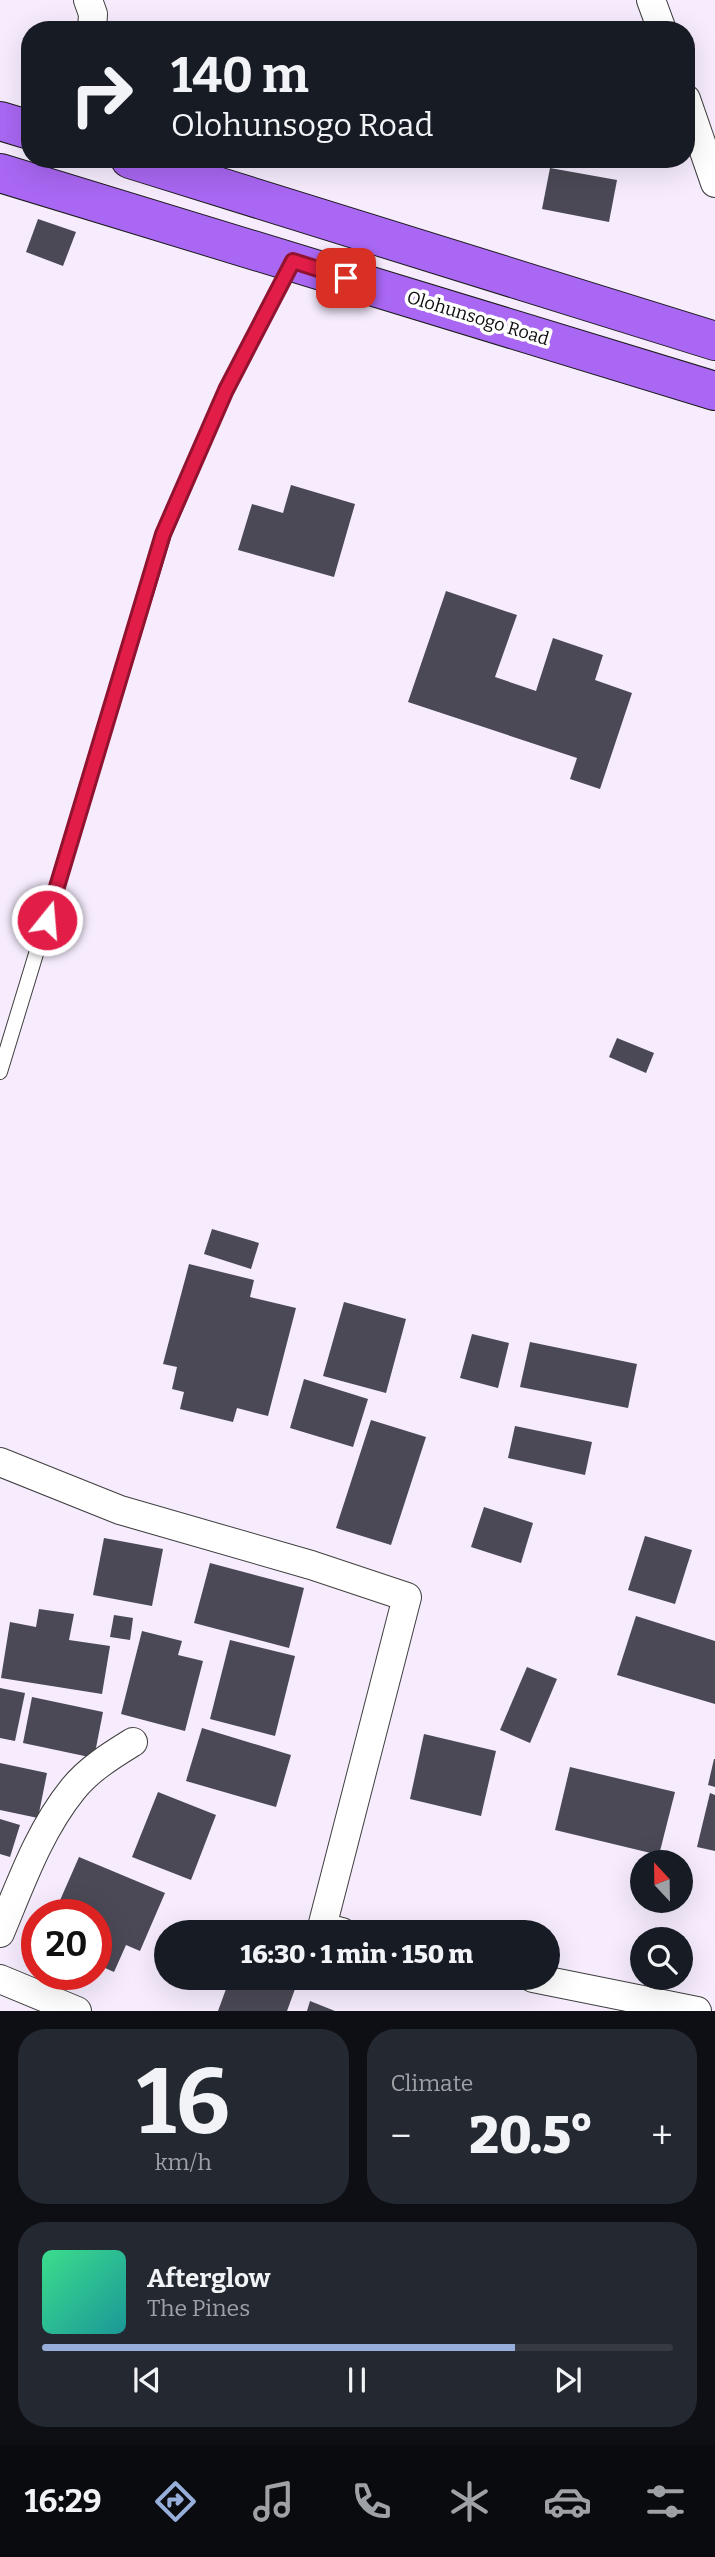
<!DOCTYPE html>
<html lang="en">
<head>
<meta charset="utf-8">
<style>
  :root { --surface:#171b24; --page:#242831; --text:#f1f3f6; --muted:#9ea1a6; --line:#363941; --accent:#97aeda }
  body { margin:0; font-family:Bitter,serif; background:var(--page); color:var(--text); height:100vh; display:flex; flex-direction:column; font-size:26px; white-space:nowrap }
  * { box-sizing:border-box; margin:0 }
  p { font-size:23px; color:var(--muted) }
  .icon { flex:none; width:38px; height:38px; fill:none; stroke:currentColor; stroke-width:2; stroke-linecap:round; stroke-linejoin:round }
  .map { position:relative; height:2011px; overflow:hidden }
  .details { display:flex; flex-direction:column; gap:18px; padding:18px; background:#0d0f14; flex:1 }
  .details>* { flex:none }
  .banner { position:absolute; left:21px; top:21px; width:674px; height:147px; border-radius:28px; box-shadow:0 7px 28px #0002; background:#171b24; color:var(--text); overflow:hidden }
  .needle { width:46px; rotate:338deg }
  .buttons { position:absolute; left:630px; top:1850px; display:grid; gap:14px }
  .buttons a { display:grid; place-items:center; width:63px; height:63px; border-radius:50%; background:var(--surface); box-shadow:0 7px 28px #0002; font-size:35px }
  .speed { position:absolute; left:21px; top:1899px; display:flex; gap:14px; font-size:35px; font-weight:700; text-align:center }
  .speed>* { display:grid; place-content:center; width:91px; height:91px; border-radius:50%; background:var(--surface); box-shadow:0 7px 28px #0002; line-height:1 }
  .speed .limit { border:10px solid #d22; background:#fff; color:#111 }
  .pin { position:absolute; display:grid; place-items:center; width:60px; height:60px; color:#fff; margin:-30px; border-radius:14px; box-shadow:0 4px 10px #0006 }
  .me { position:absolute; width:77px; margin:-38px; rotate:17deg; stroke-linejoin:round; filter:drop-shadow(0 0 5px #0008) }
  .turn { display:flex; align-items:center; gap:24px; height:147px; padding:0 35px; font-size:32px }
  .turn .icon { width:91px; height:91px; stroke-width:2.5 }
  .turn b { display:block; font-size:49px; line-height:60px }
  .big { font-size:52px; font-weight:800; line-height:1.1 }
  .details .card { flex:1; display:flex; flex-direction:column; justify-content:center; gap:10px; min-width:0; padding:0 24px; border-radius:28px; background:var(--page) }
  .details .dial { align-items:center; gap:0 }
  .dial b { font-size:91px; line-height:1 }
  .song { display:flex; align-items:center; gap:21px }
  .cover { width:84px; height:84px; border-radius:10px; background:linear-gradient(135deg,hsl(150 70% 55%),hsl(180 70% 35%)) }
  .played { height:7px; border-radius:4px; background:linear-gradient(90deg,var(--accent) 75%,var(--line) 75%) }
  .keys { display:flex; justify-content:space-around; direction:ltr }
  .heat { display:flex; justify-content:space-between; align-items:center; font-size:38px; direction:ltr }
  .details .tiles { flex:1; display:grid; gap:18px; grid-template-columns:1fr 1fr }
  .card:last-child { grid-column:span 2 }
  .trip { position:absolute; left:154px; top:1920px; width:406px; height:70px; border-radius:35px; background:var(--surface); box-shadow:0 7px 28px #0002; font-weight:800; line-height:70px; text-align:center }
  .dock { display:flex; height:112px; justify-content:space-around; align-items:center; background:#090b0e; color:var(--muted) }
  .dock .icon { width:49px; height:49px }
  .dock .on { color:var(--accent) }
  .dock b { font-size:32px; color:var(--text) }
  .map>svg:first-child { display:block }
  .building { fill:#4a4955 }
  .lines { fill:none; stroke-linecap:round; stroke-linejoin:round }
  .service-casing { stroke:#3f3f3f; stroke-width:16 }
  .minor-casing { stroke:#3f3f3f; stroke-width:30 }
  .primary-casing { stroke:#1d1d1d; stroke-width:40 }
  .service { stroke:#fff; stroke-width:14 }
  .minor { stroke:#fff; stroke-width:28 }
  .primary { stroke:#a967f3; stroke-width:38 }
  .route-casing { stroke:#92132f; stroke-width:18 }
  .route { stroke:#e11d48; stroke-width:12 }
  .labels { text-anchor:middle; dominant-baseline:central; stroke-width:7; stroke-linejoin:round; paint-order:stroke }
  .street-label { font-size:18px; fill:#0c0c0c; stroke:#fff }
</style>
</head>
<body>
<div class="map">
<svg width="715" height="2011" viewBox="0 0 715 2011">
  <rect width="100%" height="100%" fill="#f6ecfe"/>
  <!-- building -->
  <g class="building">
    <polygon points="550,168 617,180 609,222 542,209"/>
    <polygon points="38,219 76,232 63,266 26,252"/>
    <polygon points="291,485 355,504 334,577 238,550 252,504 283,513"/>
    <polygon points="446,591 517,615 495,677 536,691 553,638 603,655 595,680 632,693 600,789 570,779 577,758 408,702"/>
    <polygon points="617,1038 654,1053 646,1073 609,1057"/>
    <polygon points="212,1229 259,1243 251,1269 204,1254"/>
    <polygon points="189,1264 254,1280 250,1297 296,1308 268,1416 237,1408 233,1422 180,1409 184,1392 172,1389 177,1367 163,1364"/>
    <polygon points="344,1302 406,1319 386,1393 323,1376"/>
    <polygon points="472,1334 509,1343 498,1388 460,1378"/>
    <polygon points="530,1342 637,1364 628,1408 520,1387"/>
    <polygon points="304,1379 368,1399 353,1447 290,1428"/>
    <polygon points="371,1420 426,1437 391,1545 336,1528"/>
    <polygon points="515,1426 592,1442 585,1475 508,1458"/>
    <polygon points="484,1507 533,1523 521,1563 471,1547"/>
    <polygon points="645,1536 692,1550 675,1604 628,1590"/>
    <polygon points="104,1538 163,1549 152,1606 93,1595"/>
    <polygon points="210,1563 304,1588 289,1648 194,1623"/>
    <polygon points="39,1609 74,1614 69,1640 110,1646 102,1694 1,1678 10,1622 36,1627"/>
    <polygon points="114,1615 133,1618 130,1640 110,1637"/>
    <polygon points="636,1616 715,1641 715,1704 617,1675"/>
    <polygon points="142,1631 182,1641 178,1655 203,1661 185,1731 121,1714"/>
    <polygon points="230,1640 295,1656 275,1736 210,1719"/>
    <polygon points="527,1667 557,1679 530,1743 500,1730"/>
    <polygon points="0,1688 25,1693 15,1741 0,1738"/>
    <polygon points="32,1697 103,1712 94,1758 23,1743"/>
    <polygon points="202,1728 291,1755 276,1807 186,1781"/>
    <polygon points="424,1734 496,1751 481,1816 410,1799"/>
    <polygon points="714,1759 715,1759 715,1787 708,1785"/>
    <polygon points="0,1763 47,1773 38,1818 0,1810"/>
    <polygon points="570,1767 675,1792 659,1855 555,1830"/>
    <polygon points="158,1792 216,1815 191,1880 132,1857"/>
    <polygon points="710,1793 715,1795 715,1851 697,1847"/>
    <polygon points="0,1819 20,1825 10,1857 0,1854"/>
    <polygon points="79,1857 165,1893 140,1951 126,1945 114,1972 96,1964 96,1914 54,1914"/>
    <polygon points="230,1978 299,1978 287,2011 218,2011"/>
    <polygon points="310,2001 335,2011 307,2011"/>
  </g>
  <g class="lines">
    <defs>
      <polyline id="service" points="0,1072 164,534 226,390 292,263"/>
      <g id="minor">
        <polyline points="88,0 93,14 92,30"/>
        <polyline points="651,0 662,30"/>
        <polyline points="686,99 715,183"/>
        <polyline points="0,1462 120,1510 311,1565 407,1597 322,1927 342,1932"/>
        <path d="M 0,1933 C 21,1883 39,1831 73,1789 C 89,1769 112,1755 133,1742"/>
        <polyline points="533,1978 697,2011"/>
        <polyline points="0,1979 77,2011"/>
      </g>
      <g id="primary">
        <polyline points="0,121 30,130"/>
        <polyline points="130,159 715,341"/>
        <polyline points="0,173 715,391"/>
      </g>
    </defs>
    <!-- service casing -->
    <use href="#service" class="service-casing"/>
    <!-- minor casing -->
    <use href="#minor" class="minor-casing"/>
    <!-- primary casing -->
    <use href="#primary" class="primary-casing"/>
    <!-- service -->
    <use href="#service" class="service"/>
    <!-- minor -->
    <use href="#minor" class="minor"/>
    <!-- primary -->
    <use href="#primary" class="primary"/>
  </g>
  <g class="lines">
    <defs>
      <polyline id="route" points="47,920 163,534 226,390 293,261 346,278"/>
    </defs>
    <!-- route casing -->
    <use href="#route" class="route-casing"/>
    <!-- route -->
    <use href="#route" class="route"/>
  </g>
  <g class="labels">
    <!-- street labels -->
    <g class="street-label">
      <text transform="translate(478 318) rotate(17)">Olohunsogo Road</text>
    </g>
  </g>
</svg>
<div class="buttons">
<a><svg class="needle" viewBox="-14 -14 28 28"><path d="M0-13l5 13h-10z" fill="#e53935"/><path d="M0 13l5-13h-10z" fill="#9ea1a6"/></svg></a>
<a><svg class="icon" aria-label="search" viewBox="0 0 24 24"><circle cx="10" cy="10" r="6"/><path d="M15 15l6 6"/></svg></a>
</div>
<div class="speed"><div class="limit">20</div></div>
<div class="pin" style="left:346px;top:278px;background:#d93025"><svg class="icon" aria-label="arrive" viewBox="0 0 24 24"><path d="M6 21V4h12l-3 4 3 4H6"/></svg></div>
<svg class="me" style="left:47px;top:920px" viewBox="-20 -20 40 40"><circle r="17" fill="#e11d48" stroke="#fff" stroke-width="3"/><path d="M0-11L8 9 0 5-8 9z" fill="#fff"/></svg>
<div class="trip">16:30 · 1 min · 150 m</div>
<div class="banner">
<div class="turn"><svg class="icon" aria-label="right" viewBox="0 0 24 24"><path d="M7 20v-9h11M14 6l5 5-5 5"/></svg><div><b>140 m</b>Olohunsogo Road</div></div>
</div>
</div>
<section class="details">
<div class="tiles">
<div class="card dial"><b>16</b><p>km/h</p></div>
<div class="card"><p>Climate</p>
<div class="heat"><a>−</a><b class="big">20.5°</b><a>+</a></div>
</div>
<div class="card">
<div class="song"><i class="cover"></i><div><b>Afterglow</b><p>The Pines</p></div></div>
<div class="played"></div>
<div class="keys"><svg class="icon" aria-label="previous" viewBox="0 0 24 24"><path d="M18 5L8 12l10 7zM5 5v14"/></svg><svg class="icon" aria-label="pause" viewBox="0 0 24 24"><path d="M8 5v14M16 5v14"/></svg><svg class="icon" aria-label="next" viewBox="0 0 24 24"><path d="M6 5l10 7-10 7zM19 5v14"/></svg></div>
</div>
</div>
</section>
<nav class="dock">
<b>16:29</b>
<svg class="icon on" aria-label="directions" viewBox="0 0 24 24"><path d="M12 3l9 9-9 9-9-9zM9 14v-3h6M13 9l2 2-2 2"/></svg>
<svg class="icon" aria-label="music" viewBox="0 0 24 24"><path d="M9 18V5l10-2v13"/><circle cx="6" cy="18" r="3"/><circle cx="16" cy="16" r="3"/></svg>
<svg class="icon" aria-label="phone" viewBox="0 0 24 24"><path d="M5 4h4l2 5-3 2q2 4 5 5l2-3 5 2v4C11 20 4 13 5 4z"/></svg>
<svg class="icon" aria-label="climate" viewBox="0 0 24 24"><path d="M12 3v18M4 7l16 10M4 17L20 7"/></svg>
<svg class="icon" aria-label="car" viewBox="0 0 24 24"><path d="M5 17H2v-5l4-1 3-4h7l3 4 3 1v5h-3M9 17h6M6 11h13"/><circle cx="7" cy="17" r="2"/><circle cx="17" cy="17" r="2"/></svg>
<svg class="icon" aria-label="filters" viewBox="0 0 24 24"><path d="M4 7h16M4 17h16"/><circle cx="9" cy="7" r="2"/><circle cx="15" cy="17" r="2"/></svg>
</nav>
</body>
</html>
